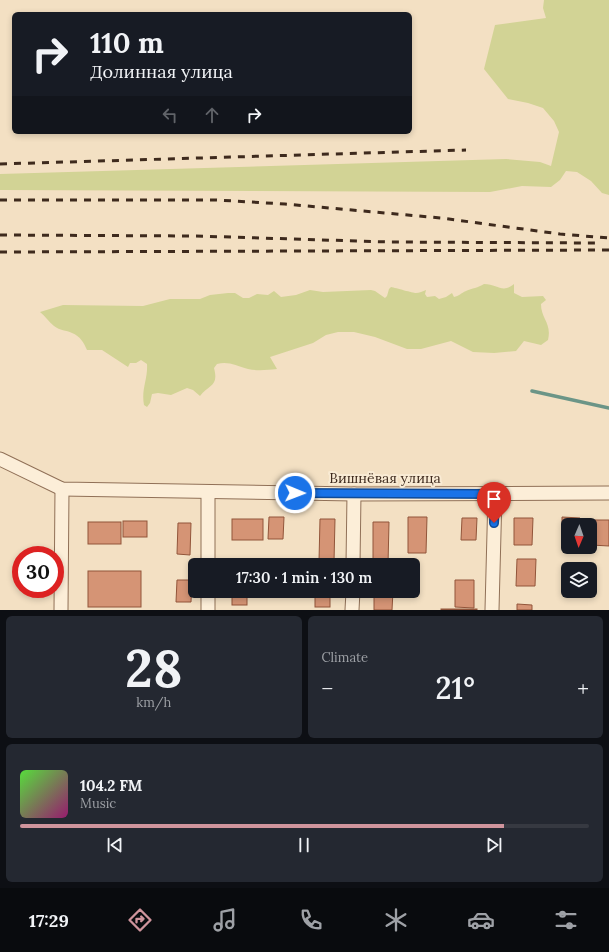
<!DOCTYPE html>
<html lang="en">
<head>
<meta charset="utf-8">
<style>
  :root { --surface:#171b24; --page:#242831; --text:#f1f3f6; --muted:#9ea1a6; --line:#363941; --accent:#cf949c }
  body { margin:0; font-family:Lora,serif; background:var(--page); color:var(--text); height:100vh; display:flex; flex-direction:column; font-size:15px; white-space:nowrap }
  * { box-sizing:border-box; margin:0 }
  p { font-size:13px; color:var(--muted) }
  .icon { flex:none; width:22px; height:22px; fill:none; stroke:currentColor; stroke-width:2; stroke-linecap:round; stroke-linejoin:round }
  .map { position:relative; height:610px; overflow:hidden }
  .side { display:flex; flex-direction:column; gap:6px; padding:6px; background:#0d0f14; flex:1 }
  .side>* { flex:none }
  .banner { position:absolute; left:12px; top:12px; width:400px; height:122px; border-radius:6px; box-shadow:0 2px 6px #0003; background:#171b24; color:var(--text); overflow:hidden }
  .needle { width:26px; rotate:182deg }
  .tools { position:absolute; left:561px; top:518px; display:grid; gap:8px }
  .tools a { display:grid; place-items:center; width:36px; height:36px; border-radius:6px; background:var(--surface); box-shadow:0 2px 6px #0003; font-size:20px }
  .speed { position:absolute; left:12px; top:546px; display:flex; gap:8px; font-size:20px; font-weight:700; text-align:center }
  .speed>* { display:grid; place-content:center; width:52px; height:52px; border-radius:50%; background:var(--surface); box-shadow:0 2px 6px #0003; line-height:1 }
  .speed .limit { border:6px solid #d22; background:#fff; color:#111 }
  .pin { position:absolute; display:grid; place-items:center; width:34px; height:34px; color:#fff; margin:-41px -17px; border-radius:50% 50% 50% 0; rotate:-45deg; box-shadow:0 0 4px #0007 }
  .pin .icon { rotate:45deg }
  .me { position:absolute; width:44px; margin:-22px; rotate:91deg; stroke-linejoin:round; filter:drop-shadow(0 0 3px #0008) }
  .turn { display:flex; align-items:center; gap:14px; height:84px; padding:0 12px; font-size:18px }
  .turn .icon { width:52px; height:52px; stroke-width:2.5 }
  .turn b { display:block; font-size:28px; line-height:34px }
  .lanes { display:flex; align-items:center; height:38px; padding:0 12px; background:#0003; justify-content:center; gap:20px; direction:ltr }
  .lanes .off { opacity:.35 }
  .big { font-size:30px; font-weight:600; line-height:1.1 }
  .side .tile { flex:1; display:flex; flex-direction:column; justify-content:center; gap:6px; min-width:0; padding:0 14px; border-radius:6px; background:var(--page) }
  .side .dial { align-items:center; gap:0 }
  .dial b { font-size:52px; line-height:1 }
  .song { display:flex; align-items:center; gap:12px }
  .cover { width:48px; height:48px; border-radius:6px; background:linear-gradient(135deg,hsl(110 70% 55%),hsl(320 70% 35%)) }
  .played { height:4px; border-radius:2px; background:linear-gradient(90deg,var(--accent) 85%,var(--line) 85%) }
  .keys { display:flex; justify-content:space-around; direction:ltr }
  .heat { display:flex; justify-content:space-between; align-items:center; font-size:22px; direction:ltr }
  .side .tiles { flex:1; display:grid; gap:6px; grid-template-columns:1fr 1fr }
  .tile:last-child { grid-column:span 2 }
  .trip { position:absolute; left:188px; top:558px; width:232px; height:40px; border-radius:6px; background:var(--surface); box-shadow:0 2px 6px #0003; font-weight:600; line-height:40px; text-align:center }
  .tabs { display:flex; height:64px; justify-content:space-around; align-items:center; background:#090b0e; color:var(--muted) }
  .tabs .icon { width:28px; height:28px }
  .tabs .selected { color:var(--accent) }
  .tabs b { font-size:18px; color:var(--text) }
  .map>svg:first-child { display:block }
  .green { fill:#d2d395 }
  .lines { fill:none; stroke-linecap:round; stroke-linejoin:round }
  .stream { stroke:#6b9587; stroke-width:3.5 }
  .building { fill:#d59475; stroke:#92553a }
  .minor-casing { stroke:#907057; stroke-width:15 }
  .minor { stroke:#fceed8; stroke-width:13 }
  .rail { stroke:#3e2a1d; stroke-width:3; stroke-dasharray:7 7; stroke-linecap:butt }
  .route-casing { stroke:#114b97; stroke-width:10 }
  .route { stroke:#1a73e8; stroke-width:7 }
  .labels { text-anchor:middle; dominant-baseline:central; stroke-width:4; stroke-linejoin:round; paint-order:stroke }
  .street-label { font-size:14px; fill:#3e2a1d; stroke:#f9ebd4 }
</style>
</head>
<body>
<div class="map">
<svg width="609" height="610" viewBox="0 0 609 610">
  <rect width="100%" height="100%" fill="#f3e0c3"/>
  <!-- green -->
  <g class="green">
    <polygon points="544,0 609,0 609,195 602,193 591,181 577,172 566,171 560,180 551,187 522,186 490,192 0,190 0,174 506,159 540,162 551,166 559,132 554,121 543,108 528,103 508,99 484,69 495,25 546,18 543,8"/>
    <path d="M 484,284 C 498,284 502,294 514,284 L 514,293 L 522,297 L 543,296 L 546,300 L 541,304 C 541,319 552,323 548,340 L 541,345 L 524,341 L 516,351 L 494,353 L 473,352 L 451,341 L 421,349 L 407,349 L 375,337 L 354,332 L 338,332 L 326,335 L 313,343 L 270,357 L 277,369 C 267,370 257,371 248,369 C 236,366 229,361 217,364 L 214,368 C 219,387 209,384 200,396 L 193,390 L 187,388 L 171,395 L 158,393 L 152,394 L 150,403 L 147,407 L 144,405 C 141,389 148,379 147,364 L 141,360 L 136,363 L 130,363 L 128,367 L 102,350 L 87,350 C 84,343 80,336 72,333 C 66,330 60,331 54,326 C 49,322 45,316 40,312 L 63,305 L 143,306 L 170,299 L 200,299 L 210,295 L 228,293 L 235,293 L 243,298 L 249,298 L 257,294 L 268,295 L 274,291 L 281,297 L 296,295 L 310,290 L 323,292 L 371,290 L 375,291 L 385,298 L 387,296 L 389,289 L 391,287 C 396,288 413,293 416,293 C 419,293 423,291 426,290 L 425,294 L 427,297 L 435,296 L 439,299 L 446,297 L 452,293 L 454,297 C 459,296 461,293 466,291 C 472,288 478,288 484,284 Z"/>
  </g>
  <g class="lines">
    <!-- stream -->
    <polyline class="stream" points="532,391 609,408"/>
  </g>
  <!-- building -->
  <g class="building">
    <polygon points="269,517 284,517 283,539 268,539"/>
    <polygon points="408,517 427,517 426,553 408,553"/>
    <polygon points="562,517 580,518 580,525 568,525 568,543 562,543"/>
    <polygon points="462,518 477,518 476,540 461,540"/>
    <polygon points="514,518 533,518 532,545 514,545"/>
    <rect x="232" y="519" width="31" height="21"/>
    <polygon points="320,519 335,519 334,562 319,561"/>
    <polygon points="592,520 609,520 609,546 591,545"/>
    <rect x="123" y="521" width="24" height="16"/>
    <rect x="88" y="522" width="33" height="22"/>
    <polygon points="373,522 389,522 388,565 373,564"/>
    <polygon points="178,523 191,523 190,555 177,554"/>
    <polygon points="517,559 536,559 535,586 516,586"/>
    <rect x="88" y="571" width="53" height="36"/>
    <polygon points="177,580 192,580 191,602 176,602"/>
    <polygon points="455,580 474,580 474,608 455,607"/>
    <rect x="232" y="591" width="15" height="14"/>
    <rect x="315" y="591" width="15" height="16"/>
    <polygon points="374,591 393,591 392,610 374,610"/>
    <polygon points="517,604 532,605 532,610 517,610"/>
    <rect x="441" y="609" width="36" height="1"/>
  </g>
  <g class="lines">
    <defs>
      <g id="minor">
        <polyline points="0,459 62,489 354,494 609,493"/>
        <polyline points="208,492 208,565"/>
        <polyline points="353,565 354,494"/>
        <polyline points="208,591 208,610"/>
        <polyline points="61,610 62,489"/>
        <polyline points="352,610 353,591"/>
        <polyline points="492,610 495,494"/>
      </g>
    </defs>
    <!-- minor casing -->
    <use href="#minor" class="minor-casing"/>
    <!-- minor -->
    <use href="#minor" class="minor"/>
    <!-- rail -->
    <g class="rail">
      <polyline points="0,164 466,150"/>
      <polyline points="0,200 216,200 285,204 441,218 560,234 609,238"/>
      <polyline points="0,235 196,236 389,242 597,243"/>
      <polyline points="0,252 609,250"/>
    </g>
  </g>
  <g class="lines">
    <defs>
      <polyline id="route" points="295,493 495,494 494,523"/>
    </defs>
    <!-- route casing -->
    <use href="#route" class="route-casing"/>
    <!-- route -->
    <use href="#route" class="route"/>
  </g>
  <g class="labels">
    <!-- street labels -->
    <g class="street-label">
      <text x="385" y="478">Вишнёвая улица</text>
    </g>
  </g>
</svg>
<div class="tools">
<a><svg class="needle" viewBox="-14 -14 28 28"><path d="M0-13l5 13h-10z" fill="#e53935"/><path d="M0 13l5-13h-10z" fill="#9ea1a6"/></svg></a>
<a><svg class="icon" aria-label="layers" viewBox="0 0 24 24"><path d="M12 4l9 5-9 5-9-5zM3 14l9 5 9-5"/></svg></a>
</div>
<div class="speed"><div class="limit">30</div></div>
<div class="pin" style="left:494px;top:523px;background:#d93025"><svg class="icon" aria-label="arrive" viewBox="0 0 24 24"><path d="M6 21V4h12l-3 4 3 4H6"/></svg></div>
<svg class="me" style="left:295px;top:493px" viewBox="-20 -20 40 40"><circle r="17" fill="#1a73e8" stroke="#fff" stroke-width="3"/><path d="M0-11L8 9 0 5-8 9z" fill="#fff"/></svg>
<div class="trip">17:30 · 1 min · 130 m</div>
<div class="banner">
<div class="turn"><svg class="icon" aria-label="right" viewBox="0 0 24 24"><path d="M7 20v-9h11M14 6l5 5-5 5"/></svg><div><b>110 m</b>Долинная улица</div></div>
<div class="lanes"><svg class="icon off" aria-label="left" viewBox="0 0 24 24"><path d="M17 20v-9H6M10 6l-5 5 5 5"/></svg><svg class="icon off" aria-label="ahead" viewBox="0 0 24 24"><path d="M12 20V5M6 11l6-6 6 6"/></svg><svg class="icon" aria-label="right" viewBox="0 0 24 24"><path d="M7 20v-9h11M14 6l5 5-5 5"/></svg></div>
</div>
</div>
<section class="side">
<div class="tiles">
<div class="tile dial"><b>28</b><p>km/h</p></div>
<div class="tile"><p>Climate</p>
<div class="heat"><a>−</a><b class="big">21°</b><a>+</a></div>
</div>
<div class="tile">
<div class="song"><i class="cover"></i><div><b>104.2 FM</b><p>Music</p></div></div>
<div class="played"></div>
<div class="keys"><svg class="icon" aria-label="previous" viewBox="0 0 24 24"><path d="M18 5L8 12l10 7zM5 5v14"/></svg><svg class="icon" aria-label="pause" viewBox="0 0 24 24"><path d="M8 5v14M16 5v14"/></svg><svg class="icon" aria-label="next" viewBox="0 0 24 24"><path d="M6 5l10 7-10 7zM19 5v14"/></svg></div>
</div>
</div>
</section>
<nav class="tabs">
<b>17:29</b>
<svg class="icon selected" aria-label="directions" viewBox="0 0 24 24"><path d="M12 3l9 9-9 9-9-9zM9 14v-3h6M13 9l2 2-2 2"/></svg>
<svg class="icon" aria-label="music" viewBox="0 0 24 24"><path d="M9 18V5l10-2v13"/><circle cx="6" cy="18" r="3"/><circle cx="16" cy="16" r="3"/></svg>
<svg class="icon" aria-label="phone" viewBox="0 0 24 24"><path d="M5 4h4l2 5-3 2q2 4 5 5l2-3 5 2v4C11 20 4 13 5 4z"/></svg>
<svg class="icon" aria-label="climate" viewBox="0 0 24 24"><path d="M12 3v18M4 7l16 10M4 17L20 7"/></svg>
<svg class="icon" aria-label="car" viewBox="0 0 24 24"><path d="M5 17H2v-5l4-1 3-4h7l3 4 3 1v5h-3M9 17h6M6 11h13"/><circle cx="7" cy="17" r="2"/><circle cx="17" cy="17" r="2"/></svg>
<svg class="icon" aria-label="filters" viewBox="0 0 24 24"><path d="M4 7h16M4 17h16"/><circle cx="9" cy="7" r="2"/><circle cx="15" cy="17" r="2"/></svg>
</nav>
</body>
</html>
